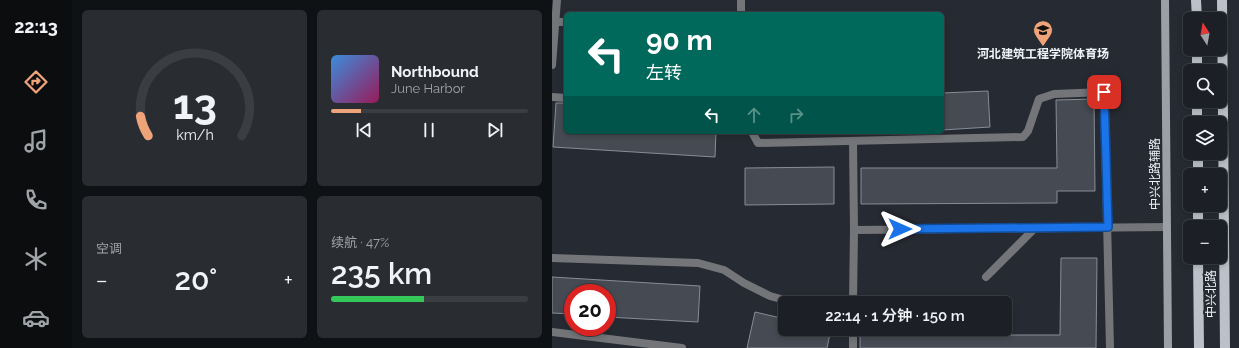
<!DOCTYPE html>
<html lang="zh">
<head>
<meta charset="utf-8">
<style>
  :root { --surface:#1c2026; --page:#292d32; --text:#f1f3f6; --muted:#a0a3a7; --line:#3a3e43; --accent:#efa378 }
  body { margin:0; font-family:Raleway,"Noto Sans SC",sans-serif; background:var(--page); color:var(--text); height:100vh; display:flex; flex-direction:column; font-size:15px; white-space:nowrap }
  * { box-sizing:border-box; margin:0 }
  p { font-size:13px; color:var(--muted) }
  .icon { flex:none; width:22px; height:22px; fill:none; stroke:currentColor; stroke-width:2; stroke-linecap:round; stroke-linejoin:round }
  .map { position:relative; flex:1; overflow:hidden }
  .details { display:flex; flex-direction:column; gap:10px; padding:10px; background:#0f1215; width:480px }
  .details>* { flex:none }
  .guide { position:absolute; left:12px; top:12px; width:380px; height:122px; border-radius:6px; box-shadow:0 2px 6px #0003,0 0 0 1px var(--line); background:#00695c; color:#fff; overflow:hidden }
  .needle { width:26px; rotate:349deg }
  .controls { position:absolute; left:631px; top:12px; display:grid; gap:8px }
  .controls a { display:grid; place-items:center; width:44px; height:44px; border-radius:6px; background:var(--surface); box-shadow:0 2px 6px #0003,0 0 0 1px var(--line); font-size:20px }
  .speed { position:absolute; left:12px; top:284px; display:flex; gap:8px; font-size:20px; font-weight:700; text-align:center }
  .speed>* { display:grid; place-content:center; width:52px; height:52px; border-radius:50%; background:var(--surface); box-shadow:0 2px 6px #0003,0 0 0 1px var(--line); line-height:1 }
  .speed .limit { border:6px solid #d22; background:#fff; color:#111 }
  .pin { position:absolute; display:grid; place-items:center; width:34px; height:34px; color:#fff; margin:-17px; border-radius:8px; box-shadow:0 2px 6px #0006 }
  .me { position:absolute; width:44px; margin:-22px; rotate:90deg; stroke-linejoin:round; filter:drop-shadow(0 0 3px #0008) }
  .turn { display:flex; align-items:center; gap:14px; height:84px; padding:0 16px; font-size:18px }
  .turn .icon { width:52px; height:52px; stroke-width:2.5 }
  .turn b { display:block; font-size:28px; line-height:34px }
  .lanes { display:flex; align-items:center; height:38px; padding:0 16px; background:#0003; justify-content:center; gap:20px; direction:ltr }
  .lanes .off { opacity:.35 }
  .big { font-size:30px; font-weight:600; line-height:1.1 }
  .details .card { flex:1; display:flex; flex-direction:column; justify-content:center; gap:6px; min-width:0; padding:0 14px; border-radius:6px; background:var(--page) }
  .details .dial { align-items:center; gap:0 }
  .dial svg { height:104px; overflow:visible; fill:none; stroke:var(--line); stroke-width:7; stroke-linecap:round; text-anchor:middle }
  .dial text { fill:var(--text); stroke:none }
  .song { display:flex; align-items:center; gap:12px }
  .cover { width:48px; height:48px; border-radius:6px; background:linear-gradient(135deg,hsl(210 70% 55%),hsl(330 70% 35%)) }
  .played { height:4px; border-radius:2px; background:linear-gradient(90deg,var(--accent) 15%,var(--line) 15%) }
  .keys { display:flex; justify-content:space-around; direction:ltr }
  .heat { display:flex; justify-content:space-between; align-items:center; font-size:22px; direction:ltr }
  .charge { height:6px; border-radius:3px; background:linear-gradient(90deg,#34c759 47%,var(--line) 0) }
  .details .tiles { flex:1; display:grid; gap:10px; grid-template-columns:repeat(2,1fr) }
  .trip { position:absolute; left:226px; top:296px; width:234px; height:40px; border-radius:6px; background:var(--surface); box-shadow:0 2px 6px #0003,0 0 0 1px var(--line); font-weight:600; line-height:40px; text-align:center }
  main { display:flex; flex:1; min-height:0 }
  .tab-bar { display:flex; flex-direction:column; width:72px; justify-content:space-around; align-items:center; background:#0b0d0f; color:var(--muted) }
  .tab-bar .icon { width:28px; height:28px }
  .tab-bar .on { color:var(--accent) }
  .tab-bar b { font-size:18px; color:var(--text) }
  .map>svg:first-child { display:block }
  .building { fill:#464b53; stroke:#878d96 }
  .lines { fill:none; stroke-linecap:round; stroke-linejoin:round }
  .lane { stroke:#737579; stroke-width:8 }
  .secondary { stroke:#9ca0a6; stroke-width:8 }
  .primary { stroke:#bbc0c9; stroke-width:10 }
  .route-casing { stroke:#114b97; stroke-width:10 }
  .route { stroke:#1a73e8; stroke-width:7 }
  .labels { text-anchor:middle; dominant-baseline:central; stroke-width:4; stroke-linejoin:round; paint-order:stroke }
  .poi-label { font-size:12px; font-weight:bold; fill:#eef1f6; stroke:#262a32 }
  .street-label { font-size:12px; fill:#eef1f6; stroke:#262a32 }
</style>
</head>
<body>
<main>
<nav class="tab-bar">
<b>22:13</b>
<svg class="icon on" aria-label="directions" viewBox="0 0 24 24"><path d="M12 3l9 9-9 9-9-9zM9 14v-3h6M13 9l2 2-2 2"/></svg>
<svg class="icon" aria-label="music" viewBox="0 0 24 24"><path d="M9 18V5l10-2v13"/><circle cx="6" cy="18" r="3"/><circle cx="16" cy="16" r="3"/></svg>
<svg class="icon" aria-label="phone" viewBox="0 0 24 24"><path d="M5 4h4l2 5-3 2q2 4 5 5l2-3 5 2v4C11 20 4 13 5 4z"/></svg>
<svg class="icon" aria-label="climate" viewBox="0 0 24 24"><path d="M12 3v18M4 7l16 10M4 17L20 7"/></svg>
<svg class="icon" aria-label="car" viewBox="0 0 24 24"><path d="M5 17H2v-5l4-1 3-4h7l3 4 3 1v5h-3M9 17h6M6 11h13"/><circle cx="7" cy="17" r="2"/><circle cx="17" cy="17" r="2"/></svg>
</nav>
<section class="details">
<div class="tiles">
<div class="card dial"><svg viewBox="0 0 100 80">
<path d="M14 69A42 42 0 1 1 86 69"/>
<path d="M14 69A42 42 0 0 1 8 54" stroke="#efa378"/>
<text x="50" y="56" font-size="32" font-weight="700">13</text>
<text x="50" y="72" font-size="11">km/h</text>
</svg></div>
<div class="card">
<div class="song"><i class="cover"></i><div><b>Northbound</b><p>June Harbor</p></div></div>
<div class="played"></div>
<div class="keys"><svg class="icon" aria-label="previous" viewBox="0 0 24 24"><path d="M18 5L8 12l10 7zM5 5v14"/></svg><svg class="icon" aria-label="pause" viewBox="0 0 24 24"><path d="M8 5v14M16 5v14"/></svg><svg class="icon" aria-label="next" viewBox="0 0 24 24"><path d="M6 5l10 7-10 7zM19 5v14"/></svg></div>
</div>
<div class="card"><p>空调</p>
<div class="heat"><a>−</a><b class="big">20°</b><a>+</a></div>
</div>
<div class="card"><p>续航 · 47%</p><b class="big">235 km</b><div class="charge"></div></div>
</div>
</section>
<div class="map">
<svg width="687" height="348" viewBox="0 0 687 348">
  <rect width="100%" height="100%" fill="#262a32"/>
  <!-- building -->
  <g class="building">
    <polygon points="436,91 438,127 390,130 390,93"/>
    <polygon points="542,99 543,191 505,191 505,203 309,204 309,168 505,168 504,100"/>
    <polygon points="4,103 14,103 14,132 164,132 163,157 1,147"/>
    <polygon points="282,167 282,204 193,205 193,168"/>
    <polygon points="509,258 545,258 544,348 308,348 308,335 508,335"/>
    <polygon points="0,277 148,286 146,322 55,317 55,293 21,293 21,314 0,313"/>
    <polygon points="203,312 233,319 233,329 279,329 275,348 195,348"/>
  </g>
  <g class="lines">
    <!-- lane -->
    <g class="lane">
      <polyline points="189,0 189,14"/>
      <polyline points="4,22 14,22"/>
      <polyline points="0,65 5,0"/>
      <polyline points="0,97 14,98"/>
      <polyline points="200,132 206,143 471,137 476,131 487,99 502,94 552,92 558,348"/>
      <polyline points="301,141 302,230"/>
      <polyline points="0,258 146,263 172,270 192,283 218,296 243,303"/>
      <polyline points="434,277 483,228"/>
      <polyline points="301,303 302,230 615,227"/>
      <polyline points="0,332 130,348"/>
      <polyline points="301,348 301,329"/>
    </g>
    <!-- secondary -->
    <polyline class="secondary" points="613,0 616,348"/>
    <!-- primary -->
    <g class="primary">
      <polyline points="644,0 645,19"/>
      <polyline points="670,0 673,348"/>
      <polyline points="645,49 645,71"/>
      <polyline points="645,101 645,123"/>
      <polyline points="646,153 646,175"/>
      <polyline points="646,205 646,227"/>
      <polyline points="646,257 647,348"/>
    </g>
  </g>
  <g class="lines">
    <defs>
      <polyline id="route" points="348,229 556,227 552,92"/>
    </defs>
    <!-- route casing -->
    <use href="#route" class="route-casing"/>
    <!-- route -->
    <use href="#route" class="route"/>
  </g>
  <!-- icons -->
  <defs>
    <symbol id="school-pin" viewBox="-11 -11 22 30"><path d="M0 17L-7.5 6A9.5 9.5 0 1 1 7.5 6Z" fill="#efa378" stroke="#262a32"/><path d="M0-5L7-2L0 1L-7-2ZM-4 1L0 2.5L4 1V4Q0 6-4 4Z" fill="#111"/></symbol>
  </defs>
  <g fill-rule="evenodd">
    <use href="#school-pin" x="480" y="19" width="22" height="30"/>
  </g>
  <g class="labels">
    <!-- poi labels -->
    <g class="poi-label">
      <text x="491" y="54">河北建筑工程学院体育场</text>
    </g>
    <!-- street labels -->
    <g class="street-label">
      <text transform="translate(603 174) rotate(-90)">中兴北路辅路</text>
      <text transform="translate(659 294) rotate(-90)">中兴北路</text>
    </g>
  </g>
</svg>
<div class="controls">
<a><svg class="needle" viewBox="-14 -14 28 28"><path d="M0-13l5 13h-10z" fill="#e53935"/><path d="M0 13l5-13h-10z" fill="#a0a3a7"/></svg></a>
<a><svg class="icon" aria-label="search" viewBox="0 0 24 24"><circle cx="10" cy="10" r="6"/><path d="M15 15l6 6"/></svg></a>
<a><svg class="icon" aria-label="layers" viewBox="0 0 24 24"><path d="M12 4l9 5-9 5-9-5zM3 14l9 5 9-5"/></svg></a>
<a>+</a>
<a>−</a>
</div>
<div class="speed"><div class="limit">20</div></div>
<div class="pin" style="left:552px;top:92px;background:#d93025"><svg class="icon" aria-label="arrive" viewBox="0 0 24 24"><path d="M6 21V4h12l-3 4 3 4H6"/></svg></div>
<svg class="me" style="left:348px;top:229px" viewBox="-20 -20 40 40"><path d="M0-17L14 15 0 8-14 15z" fill="#1a73e8" stroke="#fff" stroke-width="4"/></svg>
<div class="trip">22:14 · 1 分钟 · 150 m</div>
<div class="guide">
<div class="turn"><svg class="icon" aria-label="left" viewBox="0 0 24 24"><path d="M17 20v-9H6M10 6l-5 5 5 5"/></svg><div><b>90 m</b>左转</div></div>
<div class="lanes"><svg class="icon" aria-label="left" viewBox="0 0 24 24"><path d="M17 20v-9H6M10 6l-5 5 5 5"/></svg><svg class="icon off" aria-label="ahead" viewBox="0 0 24 24"><path d="M12 20V5M6 11l6-6 6 6"/></svg><svg class="icon off" aria-label="right" viewBox="0 0 24 24"><path d="M7 20v-9h11M14 6l5 5-5 5"/></svg></div>
</div>
</div>
</main>
</body>
</html>
